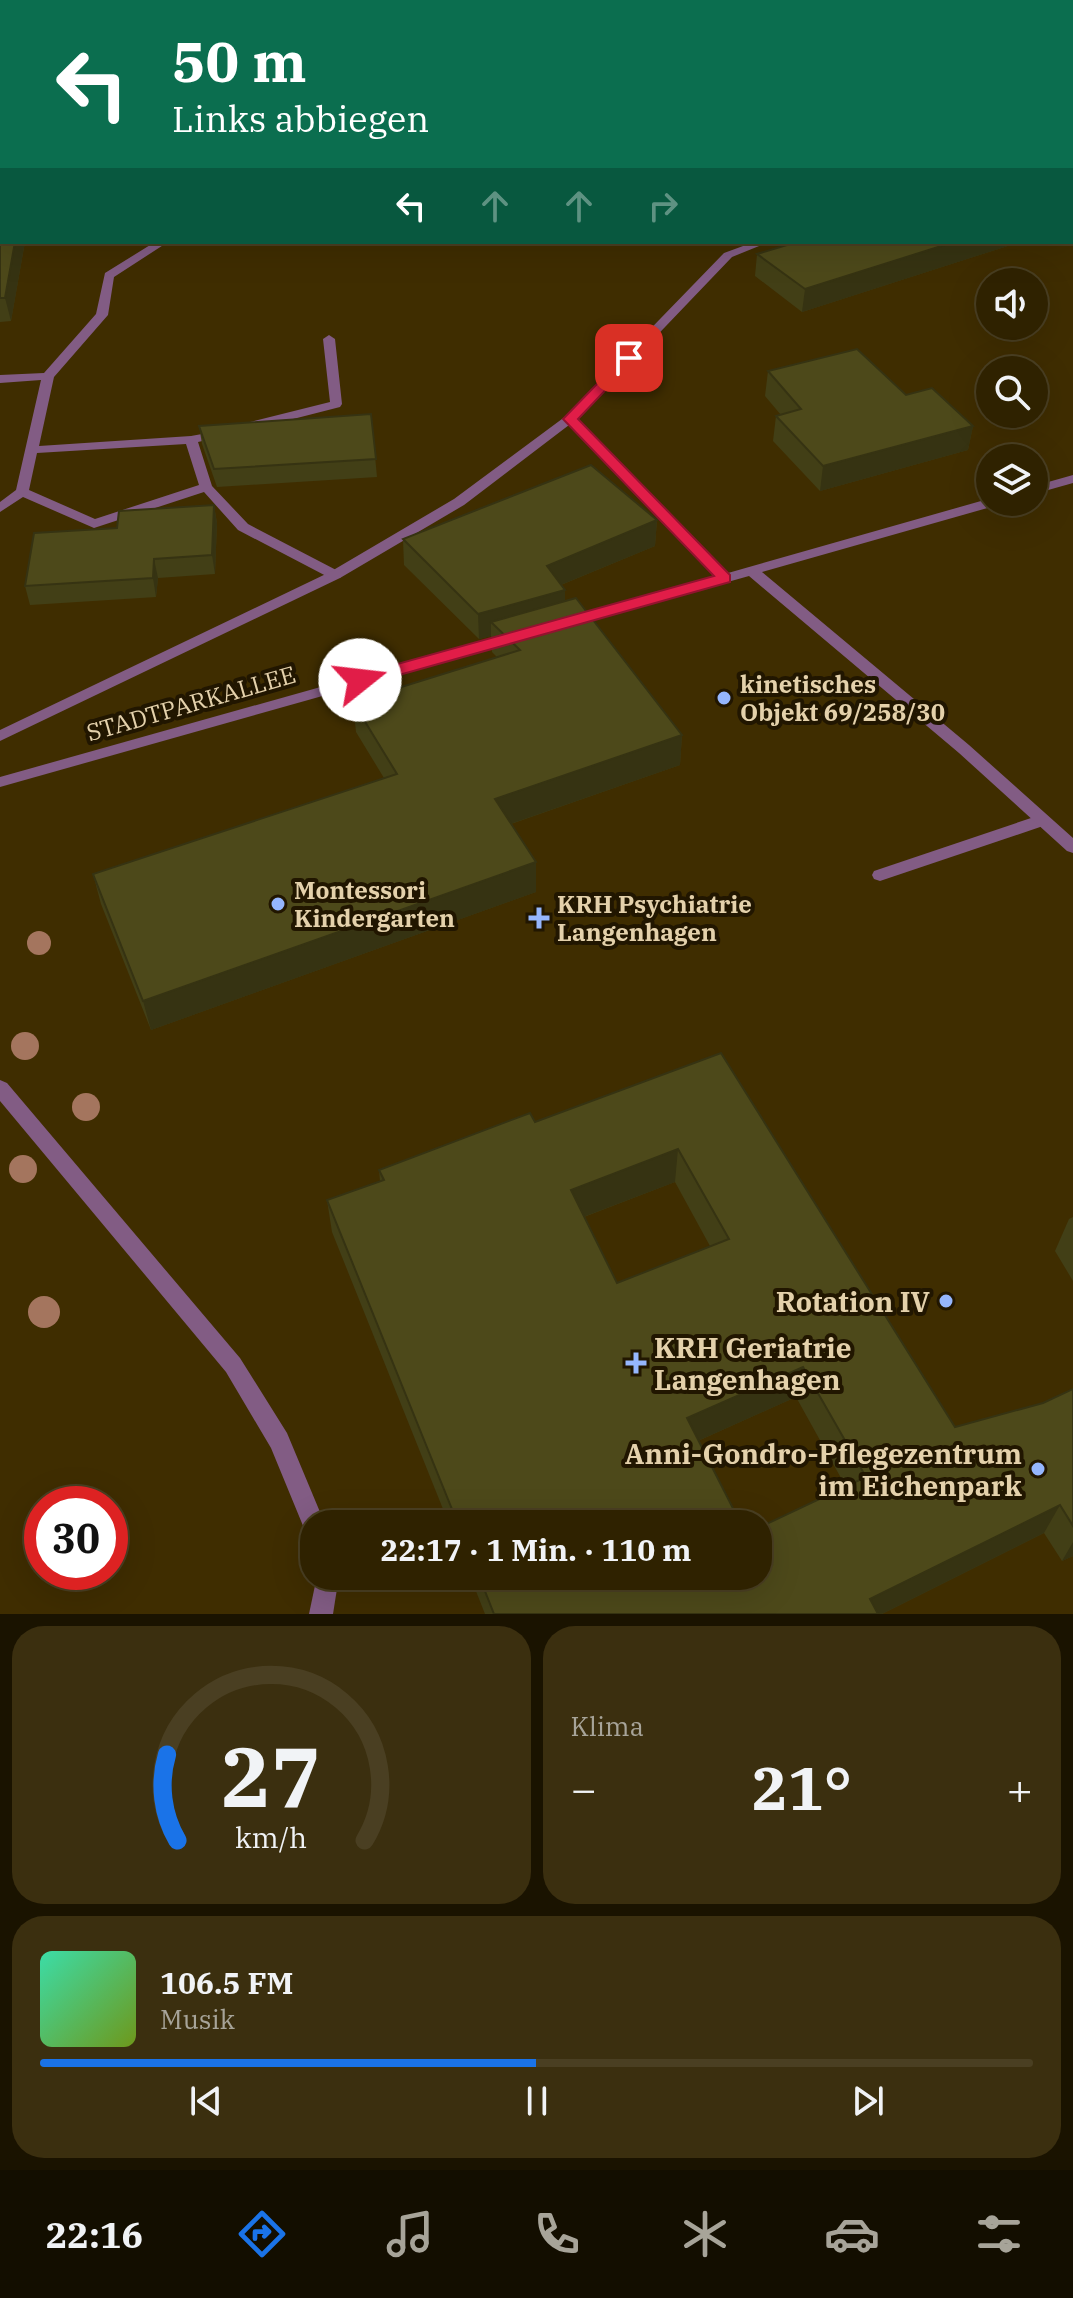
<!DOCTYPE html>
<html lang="de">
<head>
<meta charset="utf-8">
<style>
  :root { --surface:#2f2200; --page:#3b2f0f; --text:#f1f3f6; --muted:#a7a499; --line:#4a3f22; --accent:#1a73e8 }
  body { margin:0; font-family:"IBM Plex Serif",serif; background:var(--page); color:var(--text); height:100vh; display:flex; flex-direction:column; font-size:30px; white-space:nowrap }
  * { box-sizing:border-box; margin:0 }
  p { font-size:26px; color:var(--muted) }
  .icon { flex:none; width:44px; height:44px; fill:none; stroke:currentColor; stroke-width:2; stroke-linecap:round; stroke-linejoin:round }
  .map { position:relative; height:1614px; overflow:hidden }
  .side { display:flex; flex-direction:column; gap:12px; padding:12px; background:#1a1300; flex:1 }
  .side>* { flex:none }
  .hud { position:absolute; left:0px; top:0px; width:1074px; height:244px; box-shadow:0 8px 32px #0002,0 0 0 2px var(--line); background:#0b6e4f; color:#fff; overflow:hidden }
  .tools { position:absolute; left:976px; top:268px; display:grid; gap:16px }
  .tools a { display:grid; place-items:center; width:72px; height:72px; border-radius:50%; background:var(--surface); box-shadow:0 8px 32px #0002,0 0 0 2px var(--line); font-size:40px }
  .speed { position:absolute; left:24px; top:1486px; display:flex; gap:16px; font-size:40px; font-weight:700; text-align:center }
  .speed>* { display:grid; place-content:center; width:104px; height:104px; border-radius:50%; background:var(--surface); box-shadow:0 8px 32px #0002,0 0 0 2px var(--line); line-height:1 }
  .speed .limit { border:12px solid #d22; background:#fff; color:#111 }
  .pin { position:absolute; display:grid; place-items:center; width:68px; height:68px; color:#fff; margin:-34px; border-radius:16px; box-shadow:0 4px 12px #0006 }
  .me { position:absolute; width:88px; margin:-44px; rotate:74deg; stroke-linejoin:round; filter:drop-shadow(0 0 6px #0008) }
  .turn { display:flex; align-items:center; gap:28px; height:168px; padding:0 40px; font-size:36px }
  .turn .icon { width:104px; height:104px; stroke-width:2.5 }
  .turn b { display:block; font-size:56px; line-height:68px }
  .lanes { display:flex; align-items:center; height:76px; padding:0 40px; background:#0003; justify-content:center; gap:40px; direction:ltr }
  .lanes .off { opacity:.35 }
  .big { font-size:60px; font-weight:700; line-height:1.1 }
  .side .card { flex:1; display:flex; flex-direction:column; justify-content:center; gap:12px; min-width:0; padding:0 28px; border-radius:32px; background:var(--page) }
  .side .dial { align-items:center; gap:0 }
  .dial svg { height:208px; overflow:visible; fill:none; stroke:var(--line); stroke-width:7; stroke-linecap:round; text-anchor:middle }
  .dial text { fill:var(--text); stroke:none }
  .song { display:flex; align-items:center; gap:24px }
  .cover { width:96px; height:96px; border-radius:12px; background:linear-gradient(135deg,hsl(160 70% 55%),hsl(80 70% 35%)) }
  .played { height:8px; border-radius:4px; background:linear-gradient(90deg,var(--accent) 50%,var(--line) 50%) }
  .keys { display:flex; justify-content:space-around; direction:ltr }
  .heat { display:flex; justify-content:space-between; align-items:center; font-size:44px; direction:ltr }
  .side .tiles { flex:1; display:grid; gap:12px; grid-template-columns:1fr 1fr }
  .card:last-child { grid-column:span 2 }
  .trip { position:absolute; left:300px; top:1510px; width:472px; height:80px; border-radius:32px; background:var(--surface); box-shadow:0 8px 32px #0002,0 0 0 2px var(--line); font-weight:700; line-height:80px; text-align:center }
  .menu { display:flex; height:128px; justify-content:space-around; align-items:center; background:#130e00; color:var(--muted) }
  .menu .icon { width:56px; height:56px }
  .menu .active { color:var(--accent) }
  .menu b { font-size:36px; color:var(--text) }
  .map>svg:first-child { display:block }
  .green { fill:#772f2c }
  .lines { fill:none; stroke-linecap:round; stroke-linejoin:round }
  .lane { fill:#825c84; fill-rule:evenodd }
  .street { fill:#825c84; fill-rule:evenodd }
  .tree { fill:#a4755e }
  .wall { fill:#423f16; fill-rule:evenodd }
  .shaded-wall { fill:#363312 }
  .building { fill:#4d491a; stroke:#363312; stroke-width:2; fill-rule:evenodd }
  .route { fill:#e11d48; stroke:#92132f; stroke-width:2 }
  .poi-dot { fill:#95b6fd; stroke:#211600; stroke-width:3 }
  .labels { text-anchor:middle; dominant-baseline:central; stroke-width:8; stroke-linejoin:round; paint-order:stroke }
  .poi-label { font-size:24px; font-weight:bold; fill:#e4d1ab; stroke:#211600; text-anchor:start }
  .street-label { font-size:24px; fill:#e4d1ab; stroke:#211600 }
  .near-poi-label { font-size:28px; font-weight:bold; fill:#e4d1ab; stroke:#211600; text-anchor:end }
</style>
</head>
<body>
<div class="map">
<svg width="1073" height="1614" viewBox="0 0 1073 1614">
  <rect width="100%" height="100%" fill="#3f2d00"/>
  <!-- green -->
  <polygon class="green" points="642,0 1073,0 1073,126 1072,2 626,2"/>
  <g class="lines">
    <!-- lane -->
    <g class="lane">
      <path d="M 155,242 L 168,242 L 114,277 L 108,315 L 54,377 L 39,446 L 191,436 L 224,430 L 224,436 L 198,442 L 212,486 L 248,524 L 340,572 L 342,575 L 340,578 L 330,578 L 238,530 L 204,492 L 94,528 L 23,497 L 0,512 L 0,502 L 16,490 L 41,380 L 0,383 L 0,375 L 44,373 L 96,314 L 105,273 ZM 186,444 L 199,485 L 95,519 L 29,490 L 37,453 Z"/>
      <polygon points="329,335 335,339 342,404 340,407 250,430 246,429 246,423 330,402 323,339"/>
      <polygon points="1043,814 1051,820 1049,824 880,881 874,879 872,875 874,871"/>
    </g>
    <!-- street -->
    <g class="street">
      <rect x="1072" y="140" width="1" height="6"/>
      <polygon points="754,242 769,242 732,257 577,419 728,573 988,499 990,502 1000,502 998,505 762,572 969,745 1073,838 1073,853 1067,851 959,753 749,576 575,625 565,625 563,622 565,619 715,576 569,425 464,505 340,578 0,741 0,730 330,572 454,499 566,416 724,253"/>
      <polygon points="1073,475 1073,483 1034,494 1034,486"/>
      <polygon points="509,634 514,636 516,639 514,642 0,787 0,777"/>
      <polygon points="0,1080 7,1083 240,1358 287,1433 325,1524 314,1524 314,1536 306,1533 271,1448 226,1372 0,1101"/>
      <polygon points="317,1576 339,1576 333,1614 309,1614"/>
    </g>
  </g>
  <!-- trees -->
  <g class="tree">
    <circle cx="39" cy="943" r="12"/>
    <circle cx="25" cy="1046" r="14"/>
    <circle cx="86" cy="1107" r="14"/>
    <circle cx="23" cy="1169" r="14"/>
    <circle cx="44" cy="1312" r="16"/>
  </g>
  <!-- wall -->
  <g class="wall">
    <polygon points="115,0 172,0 172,2 117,2"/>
    <polygon points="0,79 2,242 25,242 11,321 0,322"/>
    <polygon points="797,242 1020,242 802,312 755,276 757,254"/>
    <polygon points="768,371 906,395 973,426 968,450 820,491 773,441 776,416 781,415 765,396"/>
    <polygon points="371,414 377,477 217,487 202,444 199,426"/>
    <polygon points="214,505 217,523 215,574 158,578 156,597 30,605 25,586 117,528"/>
    <polygon points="657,520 655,546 561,585 565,601 682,735 680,765 511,824 536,892 151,1030 101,904 93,874 384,778 356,732 353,702 497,657 492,652 491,636 479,639 404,565 403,539"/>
    <path d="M 721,1053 L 955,1427 L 1043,1403 L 1073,1389 L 1073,1556 L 1062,1561 L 1044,1533 L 882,1614 L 485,1614 L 470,1576 L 758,1576 L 846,1487 L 796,1397 L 698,1441 L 741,1524 L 449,1524 L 332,1232 L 327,1200 L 380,1181 L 379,1170 L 535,1122 ZM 675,1182 L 710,1246 L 617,1283 L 584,1217 Z"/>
    <polygon points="1073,1217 1073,1281 1055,1251 1069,1219"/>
  </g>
  <!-- shaded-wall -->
  <g class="shaded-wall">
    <polygon points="15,242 25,242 11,321 5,298"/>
    <polygon points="954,242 1020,242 802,312 805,289"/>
    <polygon points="973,426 968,450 820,491 823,466"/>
    <polygon points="214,505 217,523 215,574 212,555"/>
    <polygon points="657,520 655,546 546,591 547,566"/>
    <polygon points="154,559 158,578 156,597 153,578"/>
    <polygon points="565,590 565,615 491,622 491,636 479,639 478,614"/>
    <polygon points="682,735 680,765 496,829 495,799"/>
    <polygon points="536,862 536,892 151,1030 143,1001"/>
    <polygon points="678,1149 675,1182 570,1222 571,1190"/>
    <polygon points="803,1367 796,1397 682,1448 687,1418"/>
    <polygon points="1060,1505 1044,1533 882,1614 864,1614 870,1599"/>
    <polygon points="1073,1542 1073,1556 1062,1561"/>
  </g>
  <!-- building -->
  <g class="building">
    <polygon points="129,0 171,0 172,2 131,2"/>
    <polygon points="0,79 2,79 2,242 15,242 5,298 0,298"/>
    <polygon points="797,242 954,242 805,289 757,254"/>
    <polygon points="857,349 906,395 932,388 973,426 823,466 776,416 801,409 768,371"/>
    <polygon points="371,414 376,459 214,469 199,426"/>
    <polygon points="591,465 657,520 547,566 565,590 478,614 403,539"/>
    <polygon points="214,505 212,555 154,559 153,578 25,586 34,533 117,528 119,511"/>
    <polygon points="576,598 682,735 495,799 536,862 143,1001 93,874 397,774 353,702 520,650 491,622"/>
    <path d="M 721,1053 L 955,1427 L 1043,1403 L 1073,1389 L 1073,1526 L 1060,1505 L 870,1599 L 878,1614 L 494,1614 L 479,1576 L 758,1576 L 758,1528 L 866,1477 L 803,1367 L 687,1418 L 741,1524 L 458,1524 L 327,1200 L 384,1180 L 379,1170 L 530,1113 L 535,1122 ZM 678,1149 L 729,1239 L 617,1283 L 571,1190 Z"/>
  </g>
  <!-- route -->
  <polygon class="route" points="625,355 636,358 578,419 730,575 730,582 360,686 354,684 352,680 354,676 714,576 563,419"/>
  <!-- markers -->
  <g class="poi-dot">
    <circle cx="724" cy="698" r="8"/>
    <circle cx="278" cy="904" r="8"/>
    <path d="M535 906h8v8h8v8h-8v8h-8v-8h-8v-8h8z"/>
    <circle cx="946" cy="1301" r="8"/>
    <path d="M632 1351h8v8h8v8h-8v8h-8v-8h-8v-8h8z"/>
    <circle cx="1038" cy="1469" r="8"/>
  </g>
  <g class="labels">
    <!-- poi labels -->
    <g class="poi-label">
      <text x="740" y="684">kinetisches<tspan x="740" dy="28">Objekt 69/258/30</tspan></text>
      <text x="294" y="890">Montessori<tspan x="294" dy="28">Kindergarten</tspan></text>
      <text x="557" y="904">KRH Psychiatrie<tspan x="557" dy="28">Langenhagen</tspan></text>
    </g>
    <!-- street labels -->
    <g class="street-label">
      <text transform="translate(191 703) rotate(-16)">STADTPARKALLEE</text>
    </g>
    <!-- near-poi labels -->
    <g class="near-poi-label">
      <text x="930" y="1301">Rotation IV</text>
      <text x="654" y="1347" text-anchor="start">KRH Geriatrie<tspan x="654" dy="32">Langenhagen</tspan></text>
      <text x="1022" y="1453">Anni-Gondro-Pflegezentrum<tspan x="1022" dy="32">im Eichenpark</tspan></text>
    </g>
  </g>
</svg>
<div class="tools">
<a><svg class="icon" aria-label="sound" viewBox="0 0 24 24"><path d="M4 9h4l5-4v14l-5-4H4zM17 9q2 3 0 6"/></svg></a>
<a><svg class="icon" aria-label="search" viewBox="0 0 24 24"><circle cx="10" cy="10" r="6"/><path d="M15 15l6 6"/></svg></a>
<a><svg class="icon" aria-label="layers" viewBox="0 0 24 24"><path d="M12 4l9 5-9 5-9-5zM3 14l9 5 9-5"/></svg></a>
</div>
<div class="speed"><div class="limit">30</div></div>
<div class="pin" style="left:629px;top:358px;background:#d93025"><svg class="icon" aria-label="arrive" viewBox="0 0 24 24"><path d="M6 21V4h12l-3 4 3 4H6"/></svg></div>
<svg class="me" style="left:360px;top:680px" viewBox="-20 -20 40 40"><circle r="19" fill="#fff"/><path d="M0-13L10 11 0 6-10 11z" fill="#e11d48"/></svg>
<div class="trip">22:17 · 1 Min. · 110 m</div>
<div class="hud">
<div class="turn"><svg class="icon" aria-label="left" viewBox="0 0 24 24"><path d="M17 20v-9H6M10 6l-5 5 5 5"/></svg><div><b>50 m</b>Links abbiegen</div></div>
<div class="lanes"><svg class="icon" aria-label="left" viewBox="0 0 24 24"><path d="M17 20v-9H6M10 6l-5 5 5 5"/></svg><svg class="icon off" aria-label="ahead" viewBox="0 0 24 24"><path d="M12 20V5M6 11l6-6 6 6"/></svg><svg class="icon off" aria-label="ahead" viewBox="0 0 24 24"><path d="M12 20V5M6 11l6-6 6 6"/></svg><svg class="icon off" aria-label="right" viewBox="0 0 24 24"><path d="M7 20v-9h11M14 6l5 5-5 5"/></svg></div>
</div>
</div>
<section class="side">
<div class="tiles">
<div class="card dial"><svg viewBox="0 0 100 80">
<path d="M14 69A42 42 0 1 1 86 69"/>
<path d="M14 69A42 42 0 0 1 10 36" stroke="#1a73e8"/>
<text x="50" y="56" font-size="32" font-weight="700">27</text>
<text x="50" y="72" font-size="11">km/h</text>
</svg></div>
<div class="card"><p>Klima</p>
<div class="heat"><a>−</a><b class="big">21°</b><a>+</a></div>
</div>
<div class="card">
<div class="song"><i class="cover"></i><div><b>106.5 FM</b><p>Musik</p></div></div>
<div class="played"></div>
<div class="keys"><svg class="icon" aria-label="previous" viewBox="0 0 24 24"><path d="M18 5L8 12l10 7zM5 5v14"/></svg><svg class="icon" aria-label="pause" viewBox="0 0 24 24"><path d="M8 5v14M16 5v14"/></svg><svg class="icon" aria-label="next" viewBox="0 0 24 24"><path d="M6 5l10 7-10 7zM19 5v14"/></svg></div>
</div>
</div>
</section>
<nav class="menu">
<b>22:16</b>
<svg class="icon active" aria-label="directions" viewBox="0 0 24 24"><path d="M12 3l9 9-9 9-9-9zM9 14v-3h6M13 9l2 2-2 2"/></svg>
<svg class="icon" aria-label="music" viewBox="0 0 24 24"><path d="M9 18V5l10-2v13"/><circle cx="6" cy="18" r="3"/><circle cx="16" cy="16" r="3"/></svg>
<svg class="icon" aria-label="phone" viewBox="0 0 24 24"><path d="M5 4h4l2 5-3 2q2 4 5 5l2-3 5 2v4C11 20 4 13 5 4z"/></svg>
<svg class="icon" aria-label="climate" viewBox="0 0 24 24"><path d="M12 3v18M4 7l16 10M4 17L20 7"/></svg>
<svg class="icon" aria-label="car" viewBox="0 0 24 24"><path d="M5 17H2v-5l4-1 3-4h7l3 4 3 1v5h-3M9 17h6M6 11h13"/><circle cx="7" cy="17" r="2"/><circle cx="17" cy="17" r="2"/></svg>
<svg class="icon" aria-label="filters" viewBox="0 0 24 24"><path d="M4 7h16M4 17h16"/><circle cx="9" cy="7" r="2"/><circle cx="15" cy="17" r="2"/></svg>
</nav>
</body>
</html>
